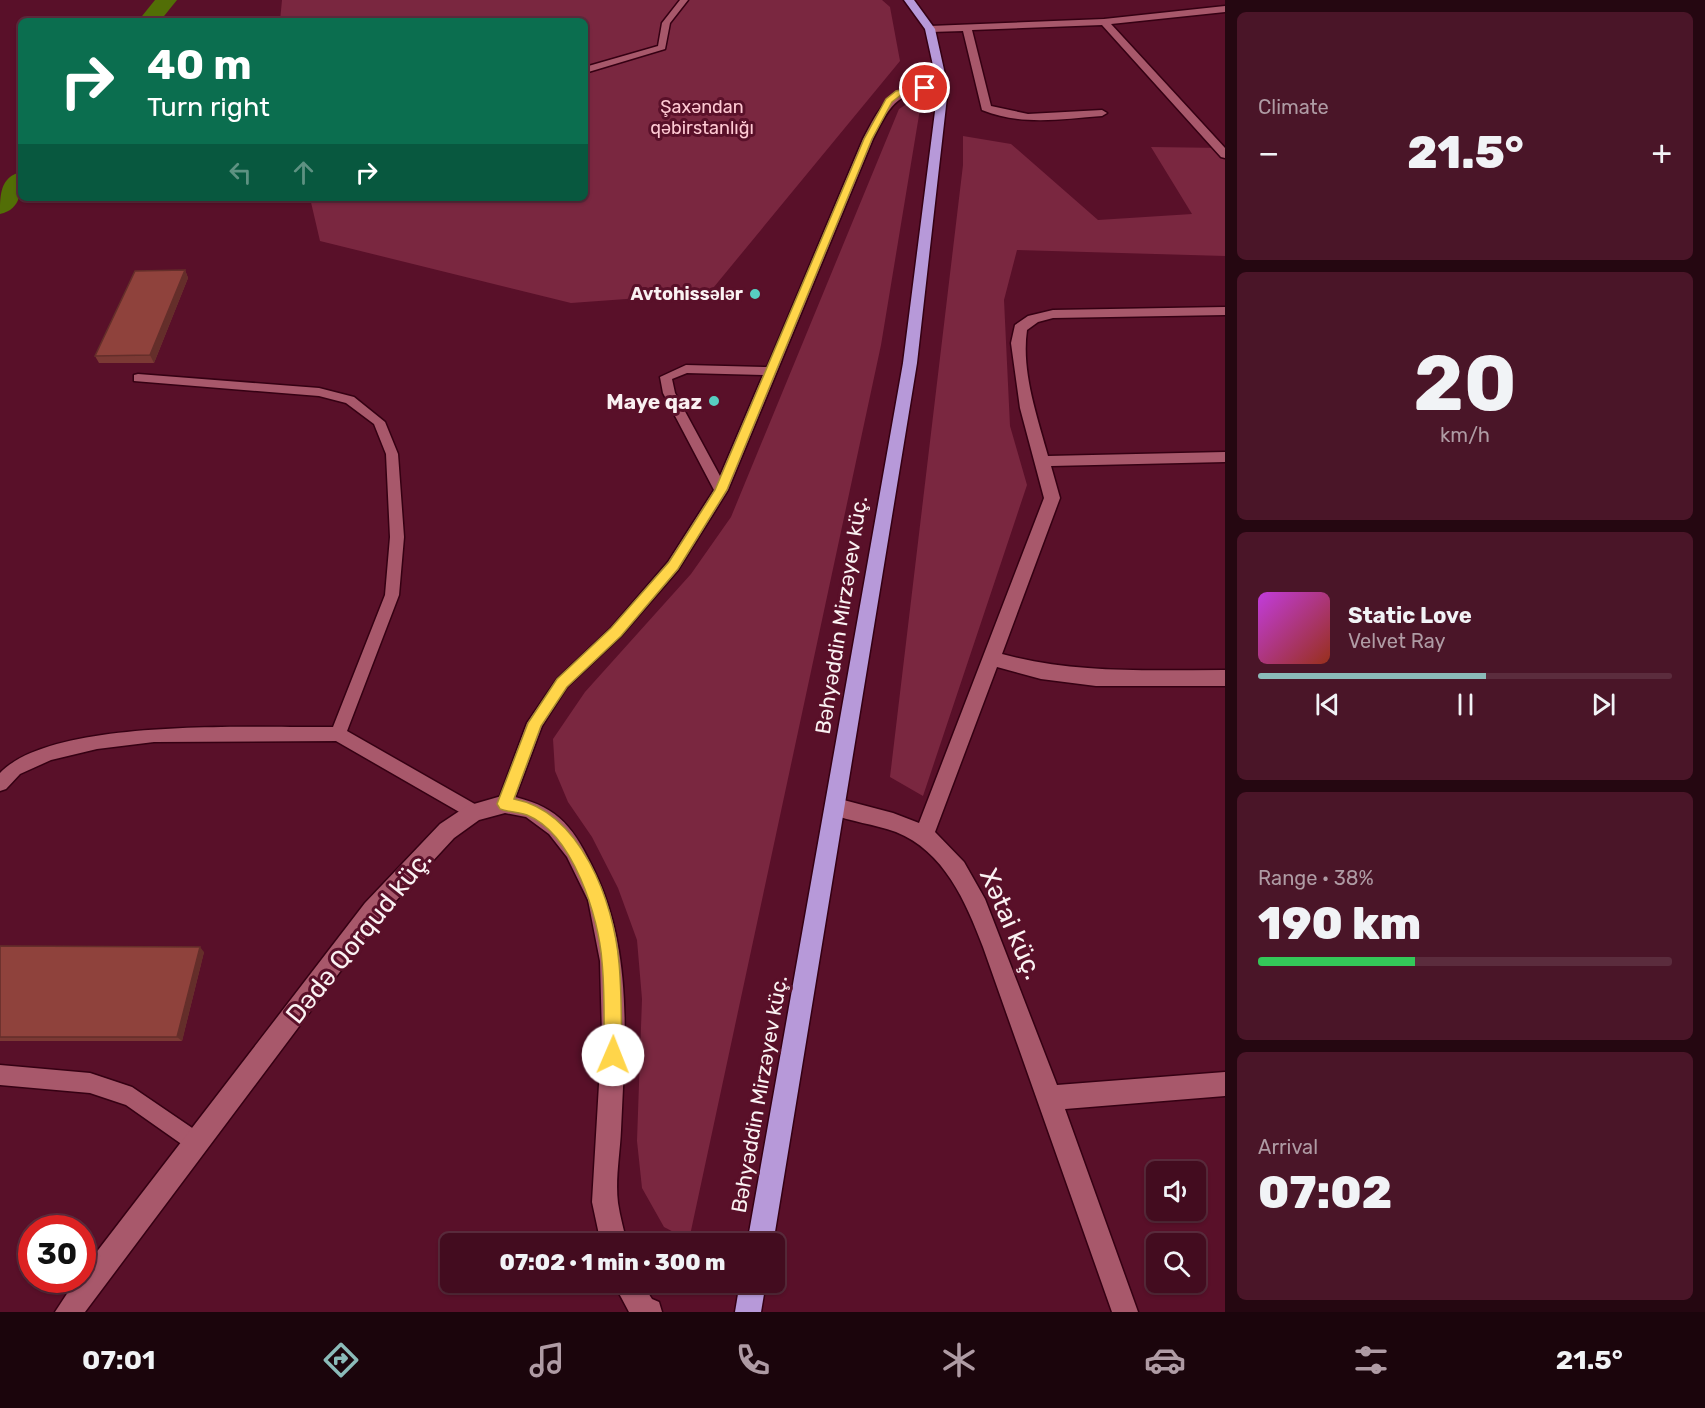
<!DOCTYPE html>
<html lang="en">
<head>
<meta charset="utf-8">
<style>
  :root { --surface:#430c1f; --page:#4a1528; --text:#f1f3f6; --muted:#af9ba4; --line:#5b2c3d; --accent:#8bbbb9 }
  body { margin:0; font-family:Rubik,sans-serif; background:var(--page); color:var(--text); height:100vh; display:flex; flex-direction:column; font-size:22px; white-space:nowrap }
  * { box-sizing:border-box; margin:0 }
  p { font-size:20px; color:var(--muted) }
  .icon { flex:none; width:33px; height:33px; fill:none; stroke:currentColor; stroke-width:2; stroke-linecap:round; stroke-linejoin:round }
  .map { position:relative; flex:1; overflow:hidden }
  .details { display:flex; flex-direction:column; gap:12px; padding:12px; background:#250711; width:480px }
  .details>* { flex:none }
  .hud { position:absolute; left:18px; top:18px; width:570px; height:183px; border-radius:9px; box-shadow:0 2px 4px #0004,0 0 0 2px var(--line); background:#0b6e4f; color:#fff; overflow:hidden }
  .buttons { position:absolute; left:1146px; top:1161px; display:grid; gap:12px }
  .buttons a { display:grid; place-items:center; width:60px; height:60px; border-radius:9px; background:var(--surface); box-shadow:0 2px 4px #0004,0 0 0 2px var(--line); font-size:30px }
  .speed { position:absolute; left:18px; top:1215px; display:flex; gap:12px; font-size:30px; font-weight:700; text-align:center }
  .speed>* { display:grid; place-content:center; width:78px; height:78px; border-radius:50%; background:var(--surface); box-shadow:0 2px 4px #0004,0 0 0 2px var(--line); line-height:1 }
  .speed .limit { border:9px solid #d22; background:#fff; color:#111 }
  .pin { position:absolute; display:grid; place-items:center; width:51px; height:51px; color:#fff; margin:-26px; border:3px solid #fff; border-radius:50%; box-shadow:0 2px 6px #0007 }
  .me { position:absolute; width:66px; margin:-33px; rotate:1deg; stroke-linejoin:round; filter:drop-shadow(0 0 4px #0008) }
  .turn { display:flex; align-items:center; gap:21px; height:126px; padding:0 30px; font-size:27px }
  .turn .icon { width:78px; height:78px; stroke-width:2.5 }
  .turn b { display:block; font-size:42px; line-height:51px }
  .lanes { display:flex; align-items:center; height:57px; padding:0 30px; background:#0003; justify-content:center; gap:30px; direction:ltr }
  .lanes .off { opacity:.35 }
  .big { font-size:45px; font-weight:800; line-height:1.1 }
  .details .card { flex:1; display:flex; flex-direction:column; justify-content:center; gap:9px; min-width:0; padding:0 21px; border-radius:9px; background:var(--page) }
  .details .dial { align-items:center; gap:0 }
  .dial b { font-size:78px; line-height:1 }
  .song { display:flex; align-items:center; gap:18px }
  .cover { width:72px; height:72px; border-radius:9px; background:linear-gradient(135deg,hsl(290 70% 55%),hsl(10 70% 35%)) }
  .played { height:6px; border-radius:3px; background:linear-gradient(90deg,var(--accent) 55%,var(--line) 55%) }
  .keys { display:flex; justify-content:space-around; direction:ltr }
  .heat { display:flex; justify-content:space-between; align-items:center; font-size:33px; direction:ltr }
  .charge { height:9px; border-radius:4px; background:linear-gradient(90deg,#34c759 38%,var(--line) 0) }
  .trip { position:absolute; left:440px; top:1233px; width:345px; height:60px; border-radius:9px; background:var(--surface); box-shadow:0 2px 4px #0004,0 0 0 2px var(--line); font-weight:800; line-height:60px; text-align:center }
  .tabs { display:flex; height:96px; justify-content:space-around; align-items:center; background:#1b050c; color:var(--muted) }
  .tabs .icon { width:42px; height:42px }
  .tabs .active { color:var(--accent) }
  .tabs b { font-size:27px; color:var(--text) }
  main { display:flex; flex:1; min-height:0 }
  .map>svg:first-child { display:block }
  .green { fill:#7a2740 }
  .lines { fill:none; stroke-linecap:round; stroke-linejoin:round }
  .canal { fill:#526e06; fill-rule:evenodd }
  .lane-casing { stroke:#350013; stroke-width:3 }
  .street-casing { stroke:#350013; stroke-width:3 }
  .highway-casing { stroke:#350013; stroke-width:3 }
  .lane { fill:#a8586b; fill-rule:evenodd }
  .street { fill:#a8586b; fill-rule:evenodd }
  .highway { fill:#b799d9; fill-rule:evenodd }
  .wall { fill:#7b3934 }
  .shaded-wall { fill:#642e2a }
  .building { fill:#8f423c; stroke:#642e2a; stroke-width:1.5 }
  .route { fill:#ffd54a; stroke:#a68a30; stroke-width:1.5 }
  .poi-dot { fill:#57cec1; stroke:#591029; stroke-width:2 }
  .labels { text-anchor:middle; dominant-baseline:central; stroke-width:6; stroke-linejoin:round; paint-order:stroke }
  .far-park-label { font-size:18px; fill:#ffcad4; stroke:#591029 }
  .far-poi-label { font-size:18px; font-weight:bold; fill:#faf1f2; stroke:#591029; text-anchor:end }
  .poi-label { font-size:21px; font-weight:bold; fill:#faf1f2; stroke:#591029; text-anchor:end }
  .street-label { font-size:21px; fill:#faf1f2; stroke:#591029 }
  .near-street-label { font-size:26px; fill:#faf1f2; stroke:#591029 }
</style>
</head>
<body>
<main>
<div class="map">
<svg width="1225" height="1312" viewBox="0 0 1225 1312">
  <rect width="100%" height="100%" fill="#591029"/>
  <!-- green -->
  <g class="green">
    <polygon points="282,0 882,0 890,7 900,61 709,293 571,303 320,241 310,198 585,198 585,21 280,21"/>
    <polygon points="921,103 881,345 689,1240 664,1227 642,1188 637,1141 642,999 637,940 618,888 592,837 568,802 555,771 553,739 585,692 691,574 731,517 899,109 907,104"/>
    <polygon points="963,136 1011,144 1098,220 1192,214 1151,147 1225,148 1225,256 1017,250 1004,300 1010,426 1027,485 923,796 890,777 963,165"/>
  </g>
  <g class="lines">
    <!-- canal -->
    <g class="canal">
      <polygon points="155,0 177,0 160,21 138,21"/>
      <path d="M 21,172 C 21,191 22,209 0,214 C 0,195 0,177 21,172 Z"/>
    </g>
    <defs>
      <g id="lane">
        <polygon points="680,0 688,0 670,23 665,49 585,73 585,67 658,46 662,23"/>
        <path d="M 926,85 L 943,85 L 947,88 C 941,92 932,90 925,91 C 894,93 885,115 873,139 L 728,490 L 678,570 L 621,636 L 567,687 L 542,726 L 511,809 L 505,811 L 499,809 L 497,804 L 527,723 L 557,679 L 611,628 L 668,562 L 714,490 L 663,393 L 660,377 L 686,365 L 767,367 L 863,139 C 880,107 887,90 926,85 ZM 687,373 L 763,375 L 720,476 L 675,393 L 672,379 Z"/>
        <path d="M 138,374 L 319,388 L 354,397 L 385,422 L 398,454 L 404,537 L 399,595 L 347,731 L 480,807 L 482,812 L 480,817 L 474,820 L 468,817 L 336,741 L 154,742 L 97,749 L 51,760 L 20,774 L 6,789 L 0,791 L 0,773 C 53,717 256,728 333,727 L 385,595 L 390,537 L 386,454 L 374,424 L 346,403 L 319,396 L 134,381 L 134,375 Z"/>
        <polygon points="0,1065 90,1073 132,1087 204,1136 207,1143 204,1150 197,1153 190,1150 126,1105 90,1093 0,1085"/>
      </g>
      <g id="street">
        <path d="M 1225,6 L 1225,12 L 1111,24 L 1225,148 L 1225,158 L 1221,157 L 1102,25 L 972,30 L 991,106 L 1028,114 L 1102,110 L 1107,113 L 1102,116 C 1061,119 1022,126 982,110 L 963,31 L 930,32 L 925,29 L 930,26 L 1104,19 Z"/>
        <path d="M 1225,307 L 1225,315 L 1053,318 L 1038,322 L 1027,330 C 1021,371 1037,416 1048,456 L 1225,452 L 1225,462 L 1051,466 L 1060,498 L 1002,654 C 1075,674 1149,670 1225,670 L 1225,686 L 1096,686 L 1041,679 L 997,667 L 935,832 L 964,862 L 985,899 L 1057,1085 L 1225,1072 L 1225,1096 L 1065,1109 L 1138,1312 L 1112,1312 L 983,947 C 966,902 944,851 896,832 C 874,824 851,822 829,813 L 826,807 L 829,801 L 836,798 L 893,813 L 919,823 L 1044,498 L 1020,408 L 1011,343 L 1015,325 L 1028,316 L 1053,310 Z"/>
        <path d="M 505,795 C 553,804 571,822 592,866 C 634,949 625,1040 621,1130 C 620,1154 615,1180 618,1203 C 620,1217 624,1230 627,1244 L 601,1244 L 592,1202 L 602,1034 L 600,961 L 588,900 L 567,857 L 549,834 L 526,817 L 505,813 L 479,820 L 454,838 L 381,917 L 85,1312 L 55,1312 L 76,1280 L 82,1280 L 82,1271 L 365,903 L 440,824 L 467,806 Z"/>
        <polygon points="613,1282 641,1282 652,1299 659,1302 662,1312 629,1312"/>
      </g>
      <g id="highway">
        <polygon points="904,0 914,0 935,29 948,88 917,363 773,1244 747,1244 903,363 938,88 925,29"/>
        <polygon points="740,1282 766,1282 761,1312 735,1312"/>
      </g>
    </defs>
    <!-- lane casing -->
    <use href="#lane" class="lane-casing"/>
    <!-- street casing -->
    <use href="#street" class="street-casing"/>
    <!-- highway casing -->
    <use href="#highway" class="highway-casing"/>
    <!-- lane -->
    <use href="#lane" class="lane"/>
    <!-- street -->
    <use href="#street" class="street"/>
    <!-- highway -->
    <use href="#highway" class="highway"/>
  </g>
  <!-- wall -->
  <g class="wall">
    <polygon points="185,270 188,278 154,363 99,363 95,356"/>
    <polygon points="0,946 204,952 182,1041 0,1041"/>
  </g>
  <!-- shaded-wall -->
  <g class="shaded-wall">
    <polygon points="185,270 188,278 154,363 150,355"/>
    <polygon points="200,947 204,952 182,1041 177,1037"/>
  </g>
  <!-- building -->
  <g class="building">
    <polygon points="185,270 150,355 95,356 135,271"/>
    <polygon points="0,946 200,947 177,1037 0,1037"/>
  </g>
  <!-- route -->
  <path class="route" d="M 925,85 L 928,89 L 901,95 L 892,102 L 872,139 L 727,490 L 678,569 L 621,636 L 567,687 L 541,726 L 514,799 C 581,812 614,902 619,963 C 622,993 621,1024 622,1055 L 619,1061 L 613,1064 L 607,1061 L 604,1055 C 604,1024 605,993 602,962 C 599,917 573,834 527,815 C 518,812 508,812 500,809 L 497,804 L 528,723 L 557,679 L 611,628 L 669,562 L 715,490 L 864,139 L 886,99 L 896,91 Z"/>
  <!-- markers -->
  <g class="poi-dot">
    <circle cx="755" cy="294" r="6"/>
    <circle cx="714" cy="401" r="6"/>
  </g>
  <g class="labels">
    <!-- far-park labels -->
    <g class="far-park-label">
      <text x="702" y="107">Şaxəndan<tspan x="702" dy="21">qəbirstanlığı</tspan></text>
    </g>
    <!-- far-poi labels -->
    <g class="far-poi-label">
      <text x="743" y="294">Avtohissələr</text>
    </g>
    <!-- poi labels -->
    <g class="poi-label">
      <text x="702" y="401">Maye qaz</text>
    </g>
    <!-- street labels -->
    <g class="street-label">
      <text transform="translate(841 615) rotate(-81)">Bəhyəddin Mirzəyev küç.</text>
      <text transform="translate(759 1094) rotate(-80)">Bəhyəddin Mirzəyev küç.</text>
    </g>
    <!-- near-street labels -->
    <g class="near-street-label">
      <text transform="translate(1011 924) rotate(66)">Xətai küç.</text>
      <text transform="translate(359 937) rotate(-51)">Dədə Qorqud küç.</text>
    </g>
  </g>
</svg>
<div class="buttons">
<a><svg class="icon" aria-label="sound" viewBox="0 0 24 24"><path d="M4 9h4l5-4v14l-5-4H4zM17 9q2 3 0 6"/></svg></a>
<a><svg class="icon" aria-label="search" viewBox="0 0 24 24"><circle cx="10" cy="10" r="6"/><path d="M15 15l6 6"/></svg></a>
</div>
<div class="speed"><div class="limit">30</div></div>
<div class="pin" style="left:925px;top:88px;background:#d93025"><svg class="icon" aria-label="arrive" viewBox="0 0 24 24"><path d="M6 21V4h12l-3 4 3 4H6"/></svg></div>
<svg class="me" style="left:613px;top:1055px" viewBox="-20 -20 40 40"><circle r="19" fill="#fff"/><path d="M0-13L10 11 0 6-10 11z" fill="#ffd54a"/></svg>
<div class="trip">07:02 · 1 min · 300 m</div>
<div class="hud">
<div class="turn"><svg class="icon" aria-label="right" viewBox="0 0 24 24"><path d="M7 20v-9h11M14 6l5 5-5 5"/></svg><div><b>40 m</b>Turn right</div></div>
<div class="lanes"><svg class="icon off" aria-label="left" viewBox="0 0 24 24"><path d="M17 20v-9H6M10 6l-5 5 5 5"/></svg><svg class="icon off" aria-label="ahead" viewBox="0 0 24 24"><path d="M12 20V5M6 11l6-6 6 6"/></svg><svg class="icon" aria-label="right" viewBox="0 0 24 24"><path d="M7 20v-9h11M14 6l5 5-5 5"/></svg></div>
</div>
</div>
<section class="details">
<div class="card"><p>Climate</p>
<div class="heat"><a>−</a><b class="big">21.5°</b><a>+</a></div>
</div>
<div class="card dial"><b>20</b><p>km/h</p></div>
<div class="card">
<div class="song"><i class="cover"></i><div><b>Static Love</b><p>Velvet Ray</p></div></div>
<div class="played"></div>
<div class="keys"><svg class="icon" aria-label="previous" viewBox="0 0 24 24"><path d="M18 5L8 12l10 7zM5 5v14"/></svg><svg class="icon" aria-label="pause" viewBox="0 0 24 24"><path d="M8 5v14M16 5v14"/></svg><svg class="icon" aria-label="next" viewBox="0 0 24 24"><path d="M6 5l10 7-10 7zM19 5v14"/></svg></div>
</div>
<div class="card"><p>Range · 38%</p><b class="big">190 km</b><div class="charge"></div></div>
<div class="card"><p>Arrival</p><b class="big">07:02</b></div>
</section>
</main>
<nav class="tabs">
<b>07:01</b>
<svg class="icon active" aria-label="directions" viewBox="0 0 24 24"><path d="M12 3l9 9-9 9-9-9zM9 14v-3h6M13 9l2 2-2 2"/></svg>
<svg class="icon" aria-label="music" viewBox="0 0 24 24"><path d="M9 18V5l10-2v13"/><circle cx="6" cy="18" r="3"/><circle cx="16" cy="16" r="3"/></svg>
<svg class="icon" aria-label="phone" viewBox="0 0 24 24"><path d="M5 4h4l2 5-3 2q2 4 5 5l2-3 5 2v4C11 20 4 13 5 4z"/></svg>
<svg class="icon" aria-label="climate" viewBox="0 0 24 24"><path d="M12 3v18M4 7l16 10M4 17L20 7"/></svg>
<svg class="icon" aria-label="car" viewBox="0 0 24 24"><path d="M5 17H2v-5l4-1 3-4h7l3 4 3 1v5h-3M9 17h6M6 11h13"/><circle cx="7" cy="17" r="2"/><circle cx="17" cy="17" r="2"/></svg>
<svg class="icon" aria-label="filters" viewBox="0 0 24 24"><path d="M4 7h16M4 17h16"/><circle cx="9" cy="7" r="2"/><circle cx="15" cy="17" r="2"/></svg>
<b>21.5°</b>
</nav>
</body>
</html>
